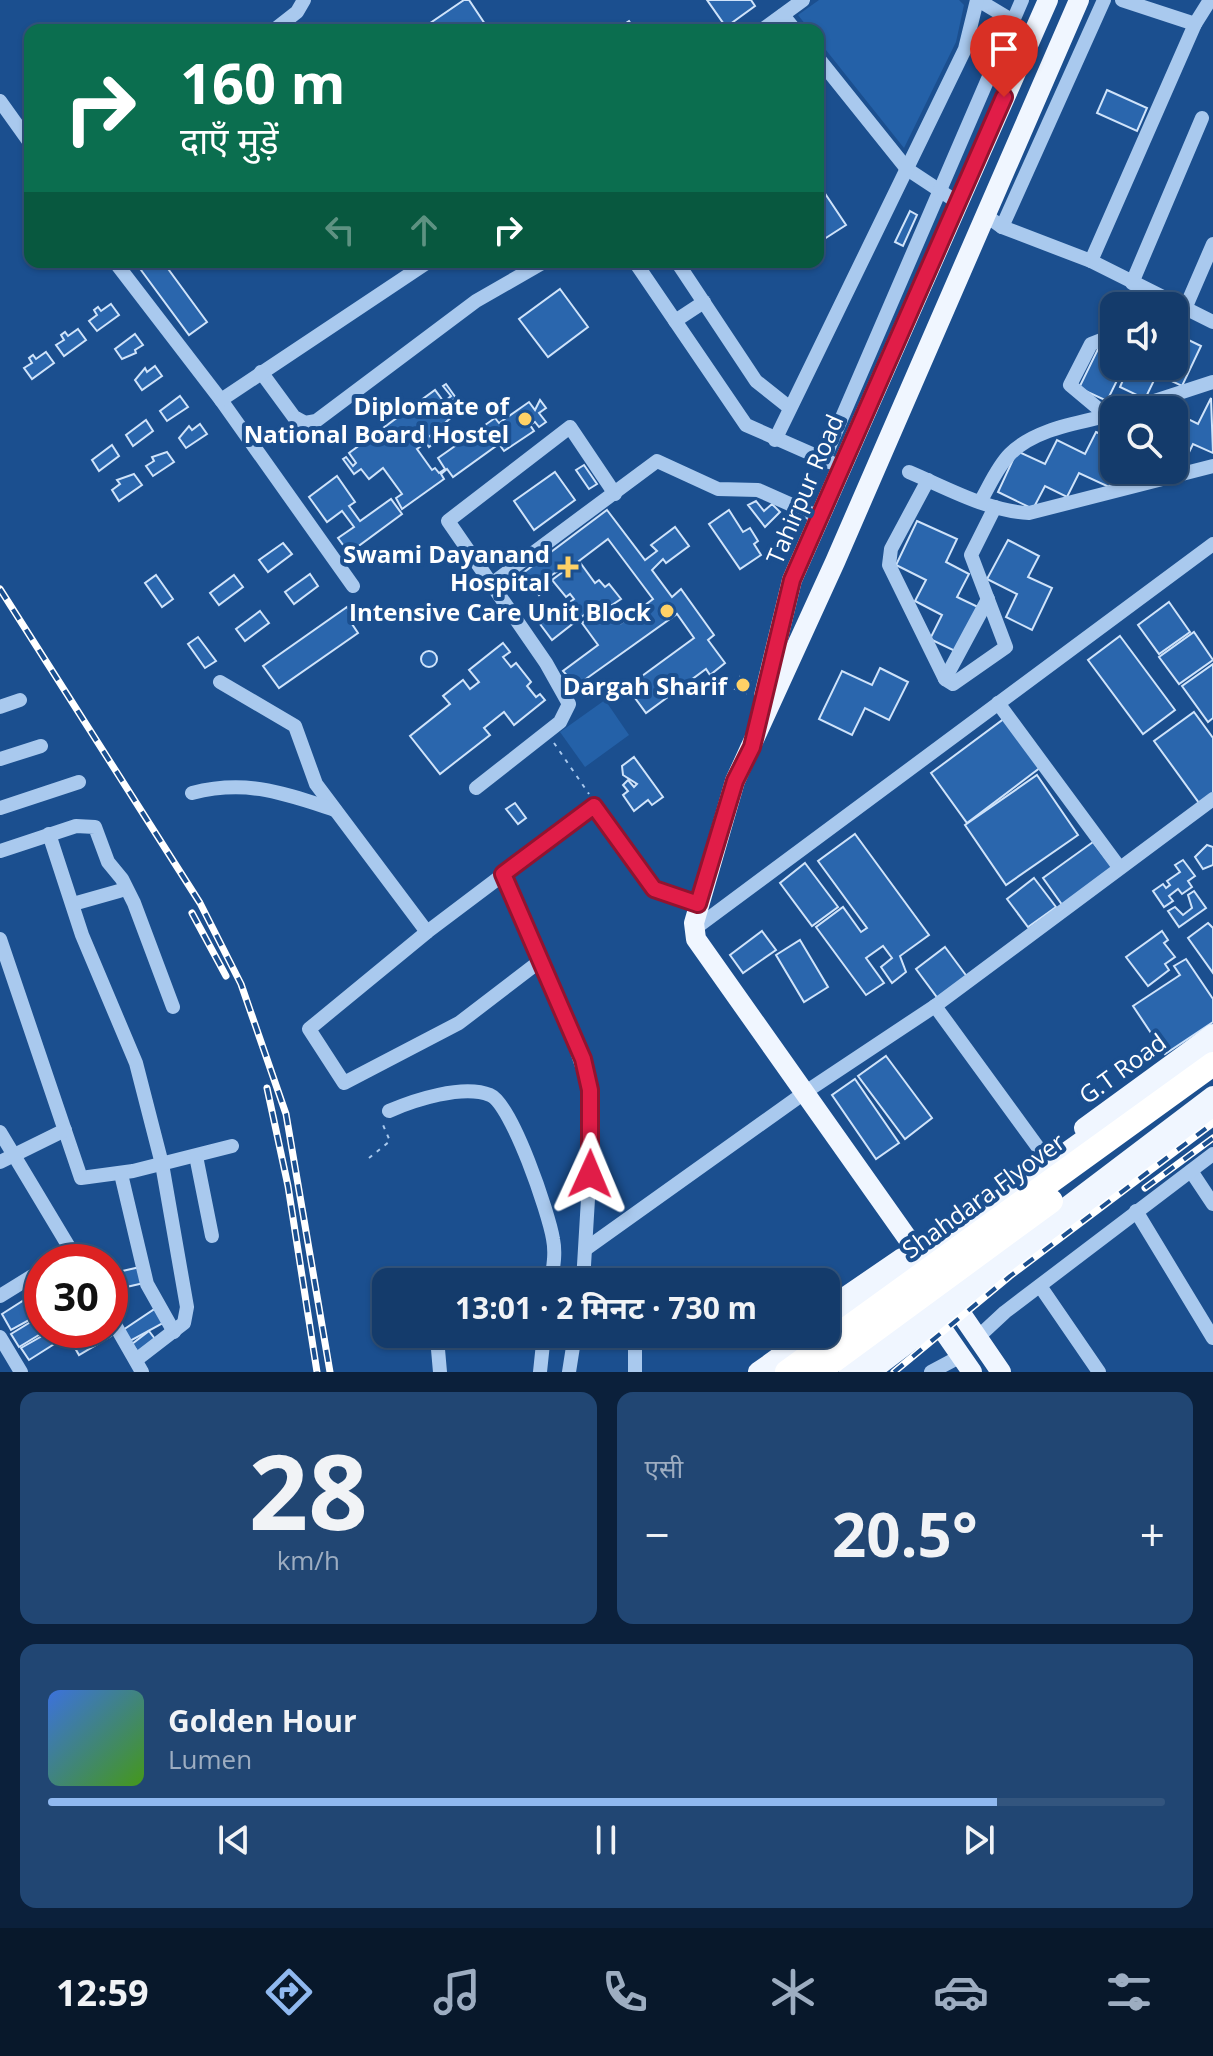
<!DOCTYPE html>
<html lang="hi">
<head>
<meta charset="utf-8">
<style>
  :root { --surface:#143b6b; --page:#214673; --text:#f1f3f6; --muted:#9dadc1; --line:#33557e; --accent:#90b9f0 }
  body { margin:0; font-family:"Open Sans","Noto Sans Devanagari",sans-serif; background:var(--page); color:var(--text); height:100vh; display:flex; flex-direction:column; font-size:30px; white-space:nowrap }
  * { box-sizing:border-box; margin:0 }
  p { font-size:26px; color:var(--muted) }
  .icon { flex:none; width:44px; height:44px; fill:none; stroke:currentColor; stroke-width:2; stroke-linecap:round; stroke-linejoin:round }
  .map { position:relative; height:1372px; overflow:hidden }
  .panel { display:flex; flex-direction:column; gap:20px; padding:20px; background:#0b203b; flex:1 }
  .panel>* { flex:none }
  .top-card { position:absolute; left:24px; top:24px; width:800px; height:244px; border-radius:16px; box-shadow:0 2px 6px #0004,0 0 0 2px var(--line); background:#0b6e4f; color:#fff; overflow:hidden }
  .controls { position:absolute; left:1100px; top:292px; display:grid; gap:16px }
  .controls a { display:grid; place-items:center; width:88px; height:88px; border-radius:16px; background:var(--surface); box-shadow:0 2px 6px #0004,0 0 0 2px var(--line); font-size:40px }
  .speed { position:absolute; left:24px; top:1244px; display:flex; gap:16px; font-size:40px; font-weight:700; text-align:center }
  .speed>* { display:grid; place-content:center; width:104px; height:104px; border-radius:50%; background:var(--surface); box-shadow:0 2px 6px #0004,0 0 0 2px var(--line); line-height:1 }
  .speed .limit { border:12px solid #d22; background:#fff; color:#111 }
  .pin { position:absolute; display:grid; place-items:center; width:68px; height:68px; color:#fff; margin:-82px -34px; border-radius:50% 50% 50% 0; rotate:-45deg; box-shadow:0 0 8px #0007 }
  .pin .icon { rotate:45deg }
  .me { position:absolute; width:88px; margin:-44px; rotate:1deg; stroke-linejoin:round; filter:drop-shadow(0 0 6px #0008) }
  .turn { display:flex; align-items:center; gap:28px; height:168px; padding:0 24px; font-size:36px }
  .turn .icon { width:104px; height:104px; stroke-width:2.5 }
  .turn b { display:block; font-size:56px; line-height:68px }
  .lanes { display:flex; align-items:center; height:76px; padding:0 24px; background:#0003; justify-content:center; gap:40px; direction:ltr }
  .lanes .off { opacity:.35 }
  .big { font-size:60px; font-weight:700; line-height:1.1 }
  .panel .tile { flex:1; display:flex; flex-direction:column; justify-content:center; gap:12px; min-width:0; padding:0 28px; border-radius:16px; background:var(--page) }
  .panel .dial { align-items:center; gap:0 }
  .dial b { font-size:104px; line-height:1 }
  .song { display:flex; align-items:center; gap:24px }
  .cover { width:96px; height:96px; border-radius:12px; background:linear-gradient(135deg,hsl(220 70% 55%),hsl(100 70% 35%)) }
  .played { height:8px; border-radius:4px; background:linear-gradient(90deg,var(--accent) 85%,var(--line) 85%) }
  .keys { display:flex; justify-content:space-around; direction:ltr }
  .heat { display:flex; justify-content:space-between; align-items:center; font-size:44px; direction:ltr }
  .panel .tiles { flex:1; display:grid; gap:20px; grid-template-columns:1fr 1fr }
  .tile:last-child { grid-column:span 2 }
  .trip { position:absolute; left:372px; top:1268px; width:468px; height:80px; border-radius:16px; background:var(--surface); box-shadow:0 2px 6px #0004,0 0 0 2px var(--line); font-weight:700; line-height:80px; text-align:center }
  .tabs { display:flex; height:128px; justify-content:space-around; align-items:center; background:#08182b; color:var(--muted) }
  .tabs .icon { width:56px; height:56px }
  .tabs .current { color:var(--accent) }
  .tabs b { font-size:36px; color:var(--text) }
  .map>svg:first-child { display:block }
  .green { fill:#2461a8 }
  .building { fill:#2a66ad; stroke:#cfe3fa; stroke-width:2; fill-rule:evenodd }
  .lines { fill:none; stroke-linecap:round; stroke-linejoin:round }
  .path { stroke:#a9c9ee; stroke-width:2; stroke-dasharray:4 6; stroke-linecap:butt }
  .minor { stroke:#a9c9ee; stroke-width:14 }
  .major { stroke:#f0f6ff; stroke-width:20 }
  .rail-casing { stroke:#fff; stroke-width:7 }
  .rail { stroke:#1b4f8f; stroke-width:4; stroke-dasharray:12; stroke-linecap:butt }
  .major-bridge { stroke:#f0f6ff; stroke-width:20 }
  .highway-bridge { stroke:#fff; stroke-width:24 }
  .route-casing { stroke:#92132f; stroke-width:20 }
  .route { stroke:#e11d48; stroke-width:14 }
  .poi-dot { fill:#ffd166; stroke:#1b4f8f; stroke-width:3 }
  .labels { text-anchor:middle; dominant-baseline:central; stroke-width:8; stroke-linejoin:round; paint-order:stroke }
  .poi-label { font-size:24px; font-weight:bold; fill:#fff; stroke:#1b4f8f; text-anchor:end }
  .street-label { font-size:24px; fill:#fff; stroke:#1b4f8f }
</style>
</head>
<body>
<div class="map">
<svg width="1213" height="1372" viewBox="0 0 1213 1372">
  <rect width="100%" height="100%" fill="#1b4f8f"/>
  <!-- green -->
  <g class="green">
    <polygon points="819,0 959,0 964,5 956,42 904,148 818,40 818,30 810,30 798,15"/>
    <polygon points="605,700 629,735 585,767 560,732"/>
  </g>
  <!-- building -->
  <g class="building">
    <polygon points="464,0 469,0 489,30 420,30"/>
    <polygon points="707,0 751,0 755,6 726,27"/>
    <polygon points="629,21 634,28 644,30 615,30"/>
    <polygon points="1107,90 1147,108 1137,131 1097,113"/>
    <polygon points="818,183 846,225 818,243"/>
    <polygon points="910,211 917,215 903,246 895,242"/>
    <polygon points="152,262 163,262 207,322 189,335 141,270"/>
    <polygon points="560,289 588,327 548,357 519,319"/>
    <polygon points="111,304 119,315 97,331 89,321 97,315 94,310 98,307 101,311"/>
    <polygon points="78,329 86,340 64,356 56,345 64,340 61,335 65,332 68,336"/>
    <polygon points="1174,333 1201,346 1182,386 1157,374 1145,399 1120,387 1129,366 1174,366"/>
    <polygon points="135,334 143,345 135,350 136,353 122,359 115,349"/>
    <polygon points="1099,347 1114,354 1114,366 1124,366 1107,401 1079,388"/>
    <polygon points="46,352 54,363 32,379 24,368 32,363 29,358 33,355 36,359"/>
    <polygon points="155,366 162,376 142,390 135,380 145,368 147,372"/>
    <polygon points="446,384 456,398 447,405 454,415 430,436 434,443 429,447 426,443 417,449 432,470 435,468 439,473 445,469 438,458 495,418 499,423 529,402 535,410 540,400 546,408 539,413 546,422 539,427 535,422 530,425 534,431 504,451 499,444 453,477 447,469 441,474 444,479 402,509 396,498 402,494 383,468 369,479 361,469 354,474 343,459 346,457 353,466 356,463 349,453 435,390 444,402 451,396 443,386"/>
    <polygon points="180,396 188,407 167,421 160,411"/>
    <polygon points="1211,398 1213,453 1193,444 1182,467 1174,463 1174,412 1198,424"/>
    <polygon points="146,420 153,431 133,446 126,435"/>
    <polygon points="200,424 207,434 186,448 179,438 189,426 192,430"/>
    <polygon points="1096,432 1114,440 1114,470 1117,470 1109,487 1079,473 1067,497 1045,486 1033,509 998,492 1017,451 1045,464 1057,440 1085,454"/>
    <polygon points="112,445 119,456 99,471 92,460"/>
    <polygon points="167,452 174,462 153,476 146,466 154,461 152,457"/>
    <polygon points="584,465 597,484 589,489 576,470"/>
    <polygon points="555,472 575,500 534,530 514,501"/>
    <polygon points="134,474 142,485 119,501 112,490 120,484 117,480"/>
    <polygon points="337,476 355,502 349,506 360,521 391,499 402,514 349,553 338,538 354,527 342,511 327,522 309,497"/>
    <polygon points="756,501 764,511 772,504 780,512 765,527 748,505"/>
    <path d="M 607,510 L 645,560 L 657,551 L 651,545 L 675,527 L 689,546 L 666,563 L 663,559 L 652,570 L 672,597 L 681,589 L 714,635 L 708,640 L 725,663 L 710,675 L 706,669 L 646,713 L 627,687 L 694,638 L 677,614 L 576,686 L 563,671 L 598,645 L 582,623 L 587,619 L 584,615 L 552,640 L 540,624 L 574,599 L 570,594 L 566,597 L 552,580 L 564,571 L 561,569 L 546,579 L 551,585 L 539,595 L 523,573 ZM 608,539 L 653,599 L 621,623 L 609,607 L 621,599 L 609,584 L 605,587 L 599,580 L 595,583 L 579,561 Z"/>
    <polygon points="729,510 743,532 750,528 758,541 754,544 761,555 740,569 709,524"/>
    <polygon points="917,521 957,539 946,562 969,574 957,597 978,607 955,651 930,639 942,615 915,601 926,580 896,565"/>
    <polygon points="1008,540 1039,556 1028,577 1052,588 1032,630 1006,617 1017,594 987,579"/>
    <polygon points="283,543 292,554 268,572 259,560"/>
    <polygon points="310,574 318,586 294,604 285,592"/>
    <polygon points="156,575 173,599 162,607 145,583"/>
    <polygon points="234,575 243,587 219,605 210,593"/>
    <polygon points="1169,602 1190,632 1159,654 1138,625"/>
    <polygon points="347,607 350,612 356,608 362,617 352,624 358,633 279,688 263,666"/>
    <polygon points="260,611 269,623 245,641 236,629"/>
    <polygon points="1194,632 1213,660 1179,684 1159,657"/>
    <polygon points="1120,636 1175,710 1143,734 1088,660"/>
    <polygon points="198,637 216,661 205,668 188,644"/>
    <polygon points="503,643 510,652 503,657 511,667 516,663 531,682 527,686 536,697 540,694 545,700 514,725 504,712 484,728 490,735 440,774 410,736 450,704 443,696 463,680 470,689 479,682 469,670"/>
    <circle cx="429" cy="659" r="8"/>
    <polygon points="1213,664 1213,718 1208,722 1182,686"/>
    <polygon points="880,668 908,682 889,720 865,708 852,735 819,719 842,671 872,685"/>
    <polygon points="740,677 750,681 746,693 735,689"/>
    <polygon points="1194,712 1213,738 1213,799 1202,807 1154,741"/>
    <polygon points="1005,718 1041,767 967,823 931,773"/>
    <polygon points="634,757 663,797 652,805 648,800 634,811 623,795 628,791 623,785 628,780 634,787 637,784 623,775 622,766"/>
    <polygon points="1037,775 1078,835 1006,885 965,825"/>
    <polygon points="515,803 526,818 518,824 506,809"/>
    <polygon points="855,834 929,935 900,956 906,972 892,983 881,967 892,958 883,946 866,958 884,983 866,995 816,927 843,907 861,932 867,928 818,861"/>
    <polygon points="1093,842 1114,869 1063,906 1043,878"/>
    <polygon points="1207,845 1213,847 1213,865 1203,869 1195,857"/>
    <polygon points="1183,860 1195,876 1188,881 1192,887 1182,894 1178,889 1169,896 1173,901 1164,907 1153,891 1163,884 1166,888 1170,885 1167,881 1180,872 1175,865"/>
    <polygon points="805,863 838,907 812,926 780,883"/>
    <polygon points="1034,878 1056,907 1028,927 1007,899"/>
    <polygon points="1194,891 1206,908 1179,927 1168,911 1175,907 1183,915 1192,908 1188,895"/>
    <polygon points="1208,923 1213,928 1213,973 1188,938"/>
    <polygon points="762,931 776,950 743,973 730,955"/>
    <polygon points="1162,931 1168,940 1164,943 1175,957 1165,964 1169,970 1148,986 1126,957"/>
    <polygon points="800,940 828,987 804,1002 776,955"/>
    <polygon points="945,947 968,978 939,1000 916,969"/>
    <polygon points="1186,959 1213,999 1213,1022 1165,1054 1133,1006 1180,975 1174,966"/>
    <polygon points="886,1056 932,1118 905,1139 858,1076"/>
    <polygon points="855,1079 899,1143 876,1159 832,1095"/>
    <polygon points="140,1267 144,1283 122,1288 118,1272"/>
    <polygon points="32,1295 42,1313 11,1330 2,1314"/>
    <polygon points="156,1308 165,1322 130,1341 123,1330"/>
    <polygon points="42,1315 42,1330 47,1330 19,1347 11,1334"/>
    <polygon points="90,1330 108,1330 111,1336 79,1355 71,1341"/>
    <polygon points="51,1331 59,1341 29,1360 21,1348"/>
    <polygon points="149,1331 158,1343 140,1355 132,1344"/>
  </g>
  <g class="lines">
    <!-- path -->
    <g class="path">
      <polyline points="554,743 589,794"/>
      <polyline points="369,1158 390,1141 383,1125"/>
    </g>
    <!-- minor -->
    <g class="minor">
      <polyline points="978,0 1013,21"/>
      <polyline points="1122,0 1195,24"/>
      <polyline points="783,15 795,30"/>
      <polyline points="274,30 297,12 304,0"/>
      <polyline points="762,30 803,0"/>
      <polyline points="818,58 907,169 957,202"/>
      <polyline points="0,101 30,143"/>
      <polyline points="984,214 1002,227 1091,261 1213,322"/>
      <polyline points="1002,227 1104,0"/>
      <polyline points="1091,261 1195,24 1210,0"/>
      <polyline points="115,262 221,400 353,586"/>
      <polyline points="635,262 746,425 830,462"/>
      <polyline points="677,262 756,381 790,408"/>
      <polyline points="1132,283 1202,118"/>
      <polyline points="1178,313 1184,311 1213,244"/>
      <polyline points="675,321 704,302"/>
      <polyline points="261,372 294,417 305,423 316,421 476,301 544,262"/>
      <polyline points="221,400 428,262"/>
      <polyline points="1127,410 1213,382"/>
      <polyline points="1107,416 1070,385 1091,344 1114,335"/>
      <polyline points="775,440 965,49 977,0"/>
      <polyline points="824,459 1022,0"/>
      <path d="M 909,472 C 947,488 987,511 1029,513 L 1213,466"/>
      <polyline points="928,480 891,549 889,565 945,679 953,684 1006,647 971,555 995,507"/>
      <path d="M 980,502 C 989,487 997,467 1010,454 C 1036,428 1080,423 1114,414"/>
      <polyline points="490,585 657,461 718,489 758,490 819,517"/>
      <polyline points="945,679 988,599"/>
      <polyline points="220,682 295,726 316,784 427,932 594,806 654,889 698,904"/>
      <polyline points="998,703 1119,867"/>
      <polyline points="0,707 20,700"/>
      <polyline points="0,759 41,746"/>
      <polyline points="476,788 560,722 569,704 546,663 448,521 570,427 615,494"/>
      <path d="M 192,793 C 247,779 283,793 335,810"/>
      <polyline points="0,808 79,782"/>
      <polyline points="49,834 82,935 136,1063 162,1164 187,1307 184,1323 136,1360"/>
      <polyline points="0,851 76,826 95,827 108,862 122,879 134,903 173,1007"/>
      <polyline points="503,874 559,998 590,1090 591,1149 583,1282"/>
      <polyline points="73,904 119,891"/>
      <polyline points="693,930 1213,544"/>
      <polyline points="427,932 309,1029 344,1083 459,1023 540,961"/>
      <polyline points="0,939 81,1178 133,1171 232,1146"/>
      <polyline points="935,1006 1045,1157"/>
      <path d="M 389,1111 C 414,1100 463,1084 490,1095 C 512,1104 549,1214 553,1239 C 556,1254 553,1268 551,1282"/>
      <polyline points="0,1132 78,1262"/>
      <polyline points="196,1156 212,1236"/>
      <polyline points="0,1162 65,1130"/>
      <polyline points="1191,1171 1213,1204"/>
      <polyline points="121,1174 147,1284 174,1332"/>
      <polyline points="1136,1211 1213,1338"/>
      <polyline points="587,1248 807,1091 935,1006 1213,799"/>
      <polyline points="54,1262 72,1251"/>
      <polyline points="1040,1286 1099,1372"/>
      <polyline points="0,1296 42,1270"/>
      <polyline points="110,1316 142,1372"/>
      <polyline points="0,1337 21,1372"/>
      <polyline points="437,1338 440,1372"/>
      <polyline points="977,1338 1005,1312 1213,1154"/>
      <polyline points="540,1372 544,1334"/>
      <polyline points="569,1372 575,1334"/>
      <polyline points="635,1372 635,1334"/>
      <polyline points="931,1372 961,1356"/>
    </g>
    <!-- major -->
    <g class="major">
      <polyline points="764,696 792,580 1048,0"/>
      <polyline points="1084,1128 1213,1034"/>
      <polyline points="908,1239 696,939 694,923 735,781 835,562 1079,0"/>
      <polyline points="949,1296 1001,1372"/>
      <polyline points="826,1310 902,1258"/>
      <polyline points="931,1313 972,1372"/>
      <polyline points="758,1372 811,1334"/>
      <polyline points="870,1372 1213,1111"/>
    </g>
    <defs>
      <g id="rail">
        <polyline points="0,589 200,903 241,984 286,1114 330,1372"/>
        <polyline points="192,913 226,976"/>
        <polyline points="267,1088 288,1186 317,1372"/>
        <polyline points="1145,1188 1213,1138"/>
        <polyline points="894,1372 1010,1276 1213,1123"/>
      </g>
    </defs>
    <!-- rail casing -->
    <use href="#rail" class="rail-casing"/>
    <!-- rail -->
    <use href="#rail" class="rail"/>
    <!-- major-bridge -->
    <g class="major-bridge">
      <polyline points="826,1323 1213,1048"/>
      <polyline points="849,1372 1213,1096"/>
    </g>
    <!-- highway-bridge -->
    <g class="highway-bridge">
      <polyline points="787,1372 1213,1064"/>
      <polyline points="818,1372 1051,1201"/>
    </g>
  </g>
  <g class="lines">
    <defs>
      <polyline id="route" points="590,1174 590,1090 583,1059 503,874 594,806 654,889 698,904 735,781 752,747 792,580 1004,97"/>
    </defs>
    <!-- route casing -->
    <use href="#route" class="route-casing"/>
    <!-- route -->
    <use href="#route" class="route"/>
  </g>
  <!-- markers -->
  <g class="poi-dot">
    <circle cx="525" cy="419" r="8"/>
    <path d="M564 555h8v8h8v8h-8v8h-8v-8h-8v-8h8z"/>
    <circle cx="667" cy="611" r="8"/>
    <circle cx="743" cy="685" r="8"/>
  </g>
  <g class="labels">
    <!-- poi labels -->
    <g class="poi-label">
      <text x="509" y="405">Diplomate of<tspan x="509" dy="28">National Board Hostel</tspan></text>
      <text x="550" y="553">Swami Dayanand<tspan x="550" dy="28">Hospital</tspan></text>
      <text x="651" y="611">Intensive Care Unit Block</text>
      <text x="727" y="685">Dargah Sharif</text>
    </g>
    <!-- street labels -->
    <g class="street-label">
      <text transform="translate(804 489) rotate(-67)">Tahirpur Road</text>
      <text transform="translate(1122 1068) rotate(-36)">G.T Road</text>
      <text transform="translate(983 1195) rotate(-36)">Shahdara Flyover</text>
    </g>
  </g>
</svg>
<div class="controls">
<a><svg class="icon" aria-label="sound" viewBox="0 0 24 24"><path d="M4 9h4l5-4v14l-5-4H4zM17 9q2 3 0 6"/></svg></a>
<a><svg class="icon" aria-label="search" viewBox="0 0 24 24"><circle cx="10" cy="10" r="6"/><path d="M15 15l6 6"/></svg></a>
</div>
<div class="speed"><div class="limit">30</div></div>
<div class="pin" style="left:1004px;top:97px;background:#d93025"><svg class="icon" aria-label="arrive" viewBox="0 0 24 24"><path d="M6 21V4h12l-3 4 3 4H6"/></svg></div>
<svg class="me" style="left:590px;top:1174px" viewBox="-20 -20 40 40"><path d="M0-17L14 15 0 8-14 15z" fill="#e11d48" stroke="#fff" stroke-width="4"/></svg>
<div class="trip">13:01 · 2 मिनट · 730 m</div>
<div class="top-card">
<div class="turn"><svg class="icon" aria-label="right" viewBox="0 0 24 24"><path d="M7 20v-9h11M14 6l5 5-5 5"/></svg><div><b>160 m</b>दाएँ मुड़ें</div></div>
<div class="lanes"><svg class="icon off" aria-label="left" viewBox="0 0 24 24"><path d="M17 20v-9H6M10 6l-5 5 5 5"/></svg><svg class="icon off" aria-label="ahead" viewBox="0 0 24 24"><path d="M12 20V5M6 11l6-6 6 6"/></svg><svg class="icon" aria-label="right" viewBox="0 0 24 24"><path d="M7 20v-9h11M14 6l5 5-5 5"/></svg></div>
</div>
</div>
<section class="panel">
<div class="tiles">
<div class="tile dial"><b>28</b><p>km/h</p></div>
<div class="tile"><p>एसी</p>
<div class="heat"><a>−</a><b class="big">20.5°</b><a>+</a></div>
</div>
<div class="tile">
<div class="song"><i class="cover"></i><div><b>Golden Hour</b><p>Lumen</p></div></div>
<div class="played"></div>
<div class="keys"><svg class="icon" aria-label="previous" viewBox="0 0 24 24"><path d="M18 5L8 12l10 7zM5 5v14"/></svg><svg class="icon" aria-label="pause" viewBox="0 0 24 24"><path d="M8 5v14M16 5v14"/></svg><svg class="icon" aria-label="next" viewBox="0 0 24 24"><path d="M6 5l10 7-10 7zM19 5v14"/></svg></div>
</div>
</div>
</section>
<nav class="tabs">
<b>12:59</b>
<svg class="icon current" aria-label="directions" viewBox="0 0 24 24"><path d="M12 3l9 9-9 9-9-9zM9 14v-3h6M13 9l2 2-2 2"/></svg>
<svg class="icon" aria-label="music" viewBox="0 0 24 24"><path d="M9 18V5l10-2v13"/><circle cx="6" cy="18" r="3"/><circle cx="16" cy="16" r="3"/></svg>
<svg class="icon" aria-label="phone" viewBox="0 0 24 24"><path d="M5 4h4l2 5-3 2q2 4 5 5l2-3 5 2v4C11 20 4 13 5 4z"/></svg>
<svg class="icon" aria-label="climate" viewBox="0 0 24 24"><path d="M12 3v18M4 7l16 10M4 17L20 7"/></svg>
<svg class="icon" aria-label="car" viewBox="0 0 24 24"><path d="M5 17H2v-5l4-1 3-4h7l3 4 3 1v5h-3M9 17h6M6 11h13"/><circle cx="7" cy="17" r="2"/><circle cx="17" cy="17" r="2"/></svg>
<svg class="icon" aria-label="filters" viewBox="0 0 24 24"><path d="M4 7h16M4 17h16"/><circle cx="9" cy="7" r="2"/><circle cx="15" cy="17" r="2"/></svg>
</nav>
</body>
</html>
